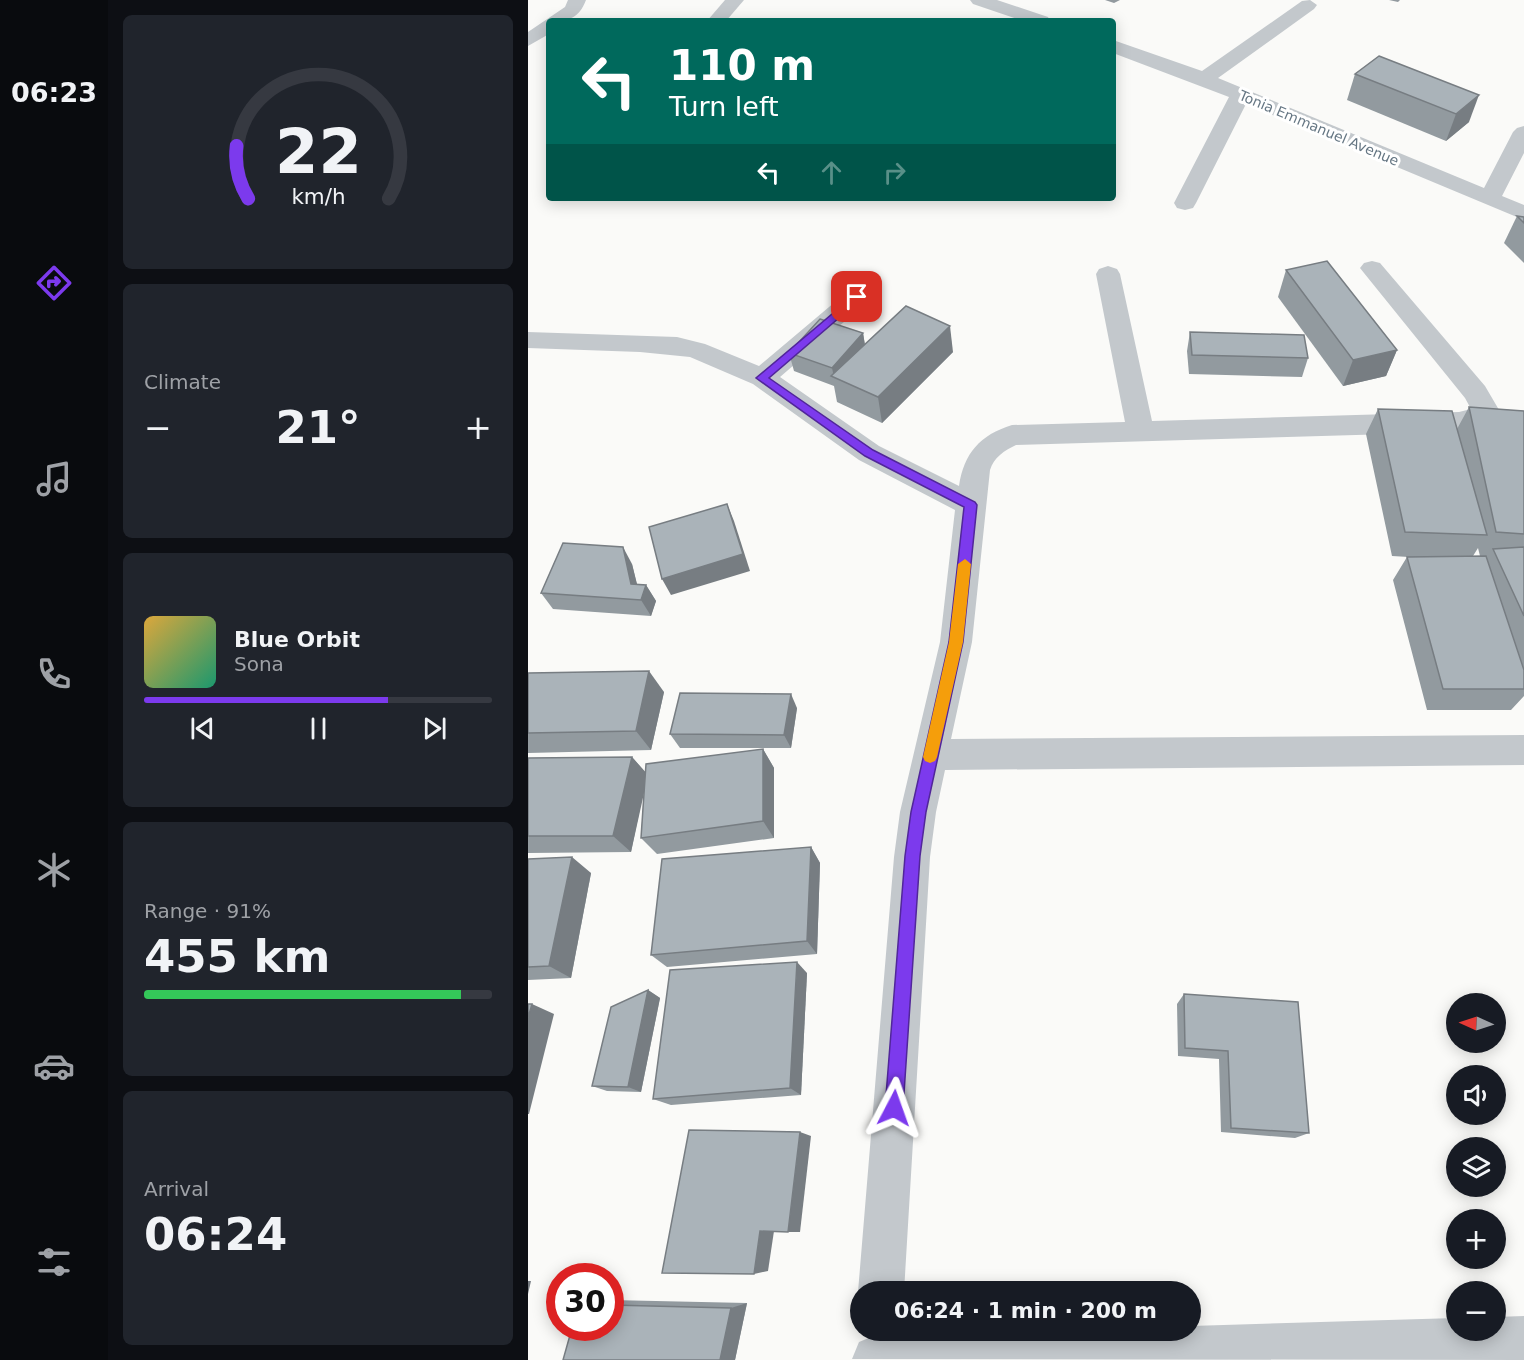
<!DOCTYPE html>
<html lang="en">
<head>
<meta charset="utf-8">
<style>
  :root { --surface:#171b24; --page:#20242c; --text:#f1f3f6; --muted:#9ea1a6; --line:#363941; --accent:#7c3aed }
  body { margin:0; font-family:"DejaVu Sans",sans-serif; background:var(--page); color:var(--text); height:100vh; display:flex; flex-direction:column; font-size:22px; white-space:nowrap }
  * { box-sizing:border-box; margin:0 }
  p { font-size:20px; color:var(--muted) }
  .icon { flex:none; width:33px; height:33px; fill:none; stroke:currentColor; stroke-width:2; stroke-linecap:round; stroke-linejoin:round }
  .map { position:relative; flex:1; overflow:hidden }
  .sheet { display:flex; flex-direction:column; gap:15px; padding:15px; background:#0d0f14; width:420px }
  .sheet>* { flex:none }
  .banner { position:absolute; left:18px; top:18px; width:570px; height:183px; border-radius:6px; box-shadow:0 3px 15px #0003; background:#00695c; color:#fff; overflow:hidden }
  .needle { width:39px; rotate:273deg }
  .tools { position:absolute; left:918px; top:993px; display:grid; gap:12px }
  .tools a { display:grid; place-items:center; width:60px; height:60px; border-radius:50%; background:var(--surface); box-shadow:0 3px 15px #0003; font-size:30px }
  .speed { position:absolute; left:18px; top:1263px; display:flex; gap:12px; font-size:30px; font-weight:700; text-align:center }
  .speed>* { display:grid; place-content:center; width:78px; height:78px; border-radius:50%; background:var(--surface); box-shadow:0 3px 15px #0003; line-height:1 }
  .speed .limit { border:9px solid #d22; background:#fff; color:#111 }
  .pin { position:absolute; display:grid; place-items:center; width:51px; height:51px; color:#fff; margin:-26px; border-radius:12px; box-shadow:0 3px 9px #0006 }
  .me { position:absolute; width:66px; margin:-33px; rotate:4deg; stroke-linejoin:round; filter:drop-shadow(0 0 4px #0008) }
  .turn { display:flex; align-items:center; gap:21px; height:126px; padding:0 24px; font-size:27px }
  .turn .icon { width:78px; height:78px; stroke-width:2.5 }
  .turn b { display:block; font-size:42px; line-height:51px }
  .lanes { display:flex; align-items:center; height:57px; padding:0 24px; background:#0003; justify-content:center; gap:30px; direction:ltr }
  .lanes .off { opacity:.35 }
  .big { font-size:45px; font-weight:800; line-height:1.1 }
  .sheet .widget { flex:1; display:flex; flex-direction:column; justify-content:center; gap:9px; min-width:0; padding:0 21px; border-radius:9px; background:var(--page) }
  .sheet .dial { align-items:center; gap:0 }
  .dial svg { height:156px; overflow:visible; fill:none; stroke:var(--line); stroke-width:7; stroke-linecap:round; text-anchor:middle }
  .dial text { fill:var(--text); stroke:none }
  .song { display:flex; align-items:center; gap:18px }
  .cover { width:72px; height:72px; border-radius:9px; background:linear-gradient(135deg,hsl(40 70% 55%),hsl(160 70% 35%)) }
  .played { height:6px; border-radius:3px; background:linear-gradient(90deg,var(--accent) 70%,var(--line) 70%) }
  .keys { display:flex; justify-content:space-around; direction:ltr }
  .heat { display:flex; justify-content:space-between; align-items:center; font-size:33px; direction:ltr }
  .charge { height:9px; border-radius:4px; background:linear-gradient(90deg,#34c759 91%,var(--line) 0) }
  .trip { position:absolute; left:322px; top:1281px; width:351px; height:60px; border-radius:30px; background:var(--surface); box-shadow:0 3px 15px #0003; font-weight:800; line-height:60px; text-align:center }
  main { display:flex; flex:1; min-height:0 }
  .tabs { display:flex; flex-direction:column; width:108px; justify-content:space-around; align-items:center; background:#090b0e; color:var(--muted) }
  .tabs .icon { width:42px; height:42px }
  .tabs .current { color:var(--accent) }
  .tabs b { font-size:27px; color:var(--text) }
  .map>svg:first-child { display:block }
  .lines { fill:none; stroke-linecap:round; stroke-linejoin:round }
  .minor { fill:#c3c8cc; fill-rule:evenodd }
  .wall { fill:#929a9f; fill-rule:evenodd }
  .shaded-wall { fill:#777d82 }
  .building { fill:#aab3b9; stroke:#777d82; stroke-width:1.5 }
  .route { fill:#7c3aed; stroke:#51269a; stroke-width:1.5 }
  .slow { fill:#f59e0b }
  .labels { text-anchor:middle; dominant-baseline:central; stroke-width:6; stroke-linejoin:round; paint-order:stroke }
  .far-street-label { font-size:14px; fill:#657683; stroke:#fff }
</style>
</head>
<body>
<main>
<nav class="tabs">
<b>06:23</b>
<svg class="icon current" aria-label="directions" viewBox="0 0 24 24"><path d="M12 3l9 9-9 9-9-9zM9 14v-3h6M13 9l2 2-2 2"/></svg>
<svg class="icon" aria-label="music" viewBox="0 0 24 24"><path d="M9 18V5l10-2v13"/><circle cx="6" cy="18" r="3"/><circle cx="16" cy="16" r="3"/></svg>
<svg class="icon" aria-label="phone" viewBox="0 0 24 24"><path d="M5 4h4l2 5-3 2q2 4 5 5l2-3 5 2v4C11 20 4 13 5 4z"/></svg>
<svg class="icon" aria-label="climate" viewBox="0 0 24 24"><path d="M12 3v18M4 7l16 10M4 17L20 7"/></svg>
<svg class="icon" aria-label="car" viewBox="0 0 24 24"><path d="M5 17H2v-5l4-1 3-4h7l3 4 3 1v5h-3M9 17h6M6 11h13"/><circle cx="7" cy="17" r="2"/><circle cx="17" cy="17" r="2"/></svg>
<svg class="icon" aria-label="filters" viewBox="0 0 24 24"><path d="M4 7h16M4 17h16"/><circle cx="9" cy="7" r="2"/><circle cx="15" cy="17" r="2"/></svg>
</nav>
<section class="sheet">
<div class="widget dial"><svg viewBox="0 0 100 80">
<path d="M14 69A42 42 0 1 1 86 69"/>
<path d="M14 69A42 42 0 0 1 8 42" stroke="#7c3aed"/>
<text x="50" y="56" font-size="32" font-weight="700">22</text>
<text x="50" y="72" font-size="11">km/h</text>
</svg></div>
<div class="widget"><p>Climate</p>
<div class="heat"><a>−</a><b class="big">21°</b><a>+</a></div>
</div>
<div class="widget">
<div class="song"><i class="cover"></i><div><b>Blue Orbit</b><p>Sona</p></div></div>
<div class="played"></div>
<div class="keys"><svg class="icon" aria-label="previous" viewBox="0 0 24 24"><path d="M18 5L8 12l10 7zM5 5v14"/></svg><svg class="icon" aria-label="pause" viewBox="0 0 24 24"><path d="M8 5v14M16 5v14"/></svg><svg class="icon" aria-label="next" viewBox="0 0 24 24"><path d="M6 5l10 7-10 7zM19 5v14"/></svg></div>
</div>
<div class="widget"><p>Range · 91%</p><b class="big">455 km</b><div class="charge"></div></div>
<div class="widget"><p>Arrival</p><b class="big">06:24</b></div>
</section>
<div class="map">
<svg width="996" height="1360" viewBox="0 0 996 1360">
  <rect width="100%" height="100%" fill="#fafaf8"/>
  <g class="lines">
    <!-- minor -->
    <g class="minor">
      <path d="M 40,0 L 58,0 C 51,19 40,21 21,21 L 21,34 L 0,46 L 0,32 L 37,7 Z"/>
      <polygon points="197,0 216,0 198,21 179,21"/>
      <polygon points="442,0 469,0 520,17 522,21 495,21 445,4"/>
      <polygon points="782,0 789,5 786,9 690,78 956,188 985,132 989,128 996,126 996,153 974,196 996,205 996,220 718,104 668,203 665,208 657,210 649,208 646,203 701,97 585,53 585,40 674,71 774,1"/>
      <path d="M 844,261 L 852,263 L 957,386 L 974,415 L 970,422 L 931,432 L 488,445 C 476,451 466,457 462,470 L 444,642 L 423,739 L 996,735 L 996,765 L 417,770 L 408,812 L 402,857 L 376,1292 L 333,1292 L 333,1300 L 330,1292 L 366,857 L 372,812 L 412,642 L 427,510 L 331,460 L 225,384 L 162,357 L 112,352 L 0,348 L 0,332 L 149,337 L 177,344 L 231,366 L 320,291 L 329,289 L 338,291 L 341,297 L 338,303 L 252,377 L 351,446 L 431,486 C 436,453 452,435 484,425 L 597,422 L 568,274 L 571,269 L 580,266 L 589,269 L 592,274 L 624,421 L 931,412 L 943,409 L 937,398 L 836,273 L 832,268 L 836,263 Z"/>
      <polygon points="996,1316 996,1360 324,1359 331,1342 348,1335 506,1330 663,1330 663,1326 928,1318 928,1330 968,1330 968,1317"/>
    </g>
  </g>
  <!-- wall -->
  <g class="wall">
    <polygon points="577,0 592,0 586,3"/>
    <polygon points="861,0 872,0 870,2"/>
    <polygon points="851,56 941,122 918,141 819,100 827,74"/>
    <polygon points="989,216 996,217 996,263 976,243"/>
    <polygon points="758,270 869,350 858,376 815,386 750,297"/>
    <polygon points="662,332 780,358 774,377 661,374 659,351"/>
    <polygon points="335,333 337,345 425,352 354,423 309,402 306,386 266,371 261,353"/>
    <path d="M 941,407 L 996,411 L 996,696 L 983,710 L 899,710 L 865,580 L 879,557 L 881,557 L 864,556 L 838,434 L 850,409 L 929,429 ZM 950,548 L 952,556 L 945,556 Z"/>
    <polygon points="104,564 109,585 118,585 128,601 123,616 25,609 13,593"/>
    <polygon points="0,673 136,692 123,750 0,753"/>
    <polygon points="269,708 263,748 152,748 142,734"/>
    <polygon points="235,749 246,768 246,838 129,854 113,838 116,789 103,852 0,853 0,758 104,757 118,773"/>
    <polygon points="283,847 292,863 289,954 139,967 123,955"/>
    <polygon points="0,859 63,873 43,978 0,980"/>
    <polygon points="279,973 273,1095 143,1105 125,1099"/>
    <polygon points="120,990 132,998 113,1092 79,1091 64,1086"/>
    <polygon points="656,994 781,1133 767,1138 693,1132 691,1059 650,1056 649,1004"/>
    <polygon points="82,1300 219,1303 207,1360 82,1328"/>
  </g>
  <!-- shaded-wall -->
  <g class="shaded-wall">
    <polygon points="951,95 941,122 918,141 928,114"/>
    <polygon points="422,326 425,352 354,423 350,397"/>
    <polygon points="335,333 338,352 306,377 304,368"/>
    <polygon points="869,350 858,376 815,386 825,360"/>
    <polygon points="199,504 206,521 222,571 143,595 134,579"/>
    <polygon points="95,547 104,564 113,600 103,584"/>
    <polygon points="118,585 128,601 123,616 113,600"/>
    <polygon points="121,671 136,692 123,750 108,731"/>
    <polygon points="263,694 269,708 263,748 256,735"/>
    <polygon points="235,749 246,768 246,838 235,821"/>
    <polygon points="104,757 120,775 103,852 85,836"/>
    <polygon points="283,847 292,863 289,954 279,941"/>
    <polygon points="44,857 63,873 43,978 21,966"/>
    <polygon points="269,962 279,973 273,1095 262,1088"/>
    <polygon points="120,990 132,998 113,1092 100,1087"/>
    <polygon points="4,1004 26,1014 1,1114 0,1114 0,1018"/>
    <polygon points="272,1132 283,1136 272,1232 260,1232"/>
    <polygon points="232,1231 246,1231 240,1271 226,1274"/>
    <polygon points="0,1281 3,1281 0,1294"/>
    <polygon points="219,1303 207,1360 192,1360 203,1308"/>
  </g>
  <!-- building -->
  <g class="building">
    <polygon points="851,56 951,95 928,114 827,74"/>
    <polygon points="989,216 996,217 996,223"/>
    <polygon points="799,261 869,350 825,360 758,270"/>
    <polygon points="378,306 422,326 350,397 303,376"/>
    <polygon points="292,319 335,333 304,368 261,353"/>
    <polygon points="662,332 776,335 780,358 664,355"/>
    <polygon points="941,407 996,411 996,534 968,532"/>
    <polygon points="850,409 924,411 959,535 877,532"/>
    <polygon points="199,504 215,554 134,579 121,527"/>
    <polygon points="35,543 95,547 103,584 118,585 113,600 13,593"/>
    <polygon points="996,547 996,616 965,549"/>
    <polygon points="958,556 996,670 996,689 915,689 879,557"/>
    <polygon points="121,671 108,731 0,733 0,673"/>
    <polygon points="152,693 263,694 256,735 142,734"/>
    <polygon points="235,749 235,821 113,838 118,764"/>
    <polygon points="104,757 85,836 0,836 0,758"/>
    <polygon points="283,847 279,941 123,955 134,859"/>
    <polygon points="44,857 21,966 0,967 0,859"/>
    <polygon points="269,962 262,1088 125,1099 142,970"/>
    <polygon points="120,990 100,1087 64,1086 83,1007"/>
    <polygon points="656,994 770,1002 781,1133 703,1128 700,1051 657,1048"/>
    <polygon points="0,1004 4,1004 0,1018"/>
    <polygon points="161,1130 272,1132 260,1232 232,1231 226,1274 134,1273"/>
    <polygon points="82,1305 203,1308 192,1360 35,1360 44,1328 82,1328"/>
  </g>
  <!-- route -->
  <polygon class="route" points="329,293 334,297 333,299 241,378 345,450 447,502 449,505 435,642 398,812 392,856 375,1108 372,1115 366,1117 360,1115 357,1108 377,856 383,812 421,642 436,507 337,456 228,378"/>
  <!-- slow -->
  <polygon class="slow" points="437,559 443,564 435,642 409,757 407,761 402,763 397,761 395,757 421,642 430,564"/>
  <g class="labels">
    <!-- far-street labels -->
    <g class="far-street-label">
      <text transform="translate(791 128) rotate(23)">Tonia Emmanuel Avenue</text>
    </g>
  </g>
</svg>
<div class="tools">
<a><svg class="needle" viewBox="-14 -14 28 28"><path d="M0-13l5 13h-10z" fill="#e53935"/><path d="M0 13l5-13h-10z" fill="#9ea1a6"/></svg></a>
<a><svg class="icon" aria-label="sound" viewBox="0 0 24 24"><path d="M4 9h4l5-4v14l-5-4H4zM17 9q2 3 0 6"/></svg></a>
<a><svg class="icon" aria-label="layers" viewBox="0 0 24 24"><path d="M12 4l9 5-9 5-9-5zM3 14l9 5 9-5"/></svg></a>
<a>+</a>
<a>−</a>
</div>
<div class="speed"><div class="limit">30</div></div>
<div class="pin" style="left:329px;top:297px;background:#d93025"><svg class="icon" aria-label="arrive" viewBox="0 0 24 24"><path d="M6 21V4h12l-3 4 3 4H6"/></svg></div>
<svg class="me" style="left:366px;top:1108px" viewBox="-20 -20 40 40"><path d="M0-17L14 15 0 8-14 15z" fill="#7c3aed" stroke="#fff" stroke-width="4"/></svg>
<div class="trip">06:24 · 1 min · 200 m</div>
<div class="banner">
<div class="turn"><svg class="icon" aria-label="left" viewBox="0 0 24 24"><path d="M17 20v-9H6M10 6l-5 5 5 5"/></svg><div><b>110 m</b>Turn left</div></div>
<div class="lanes"><svg class="icon" aria-label="left" viewBox="0 0 24 24"><path d="M17 20v-9H6M10 6l-5 5 5 5"/></svg><svg class="icon off" aria-label="ahead" viewBox="0 0 24 24"><path d="M12 20V5M6 11l6-6 6 6"/></svg><svg class="icon off" aria-label="right" viewBox="0 0 24 24"><path d="M7 20v-9h11M14 6l5 5-5 5"/></svg></div>
</div>
</div>
</main>
</body>
</html>
